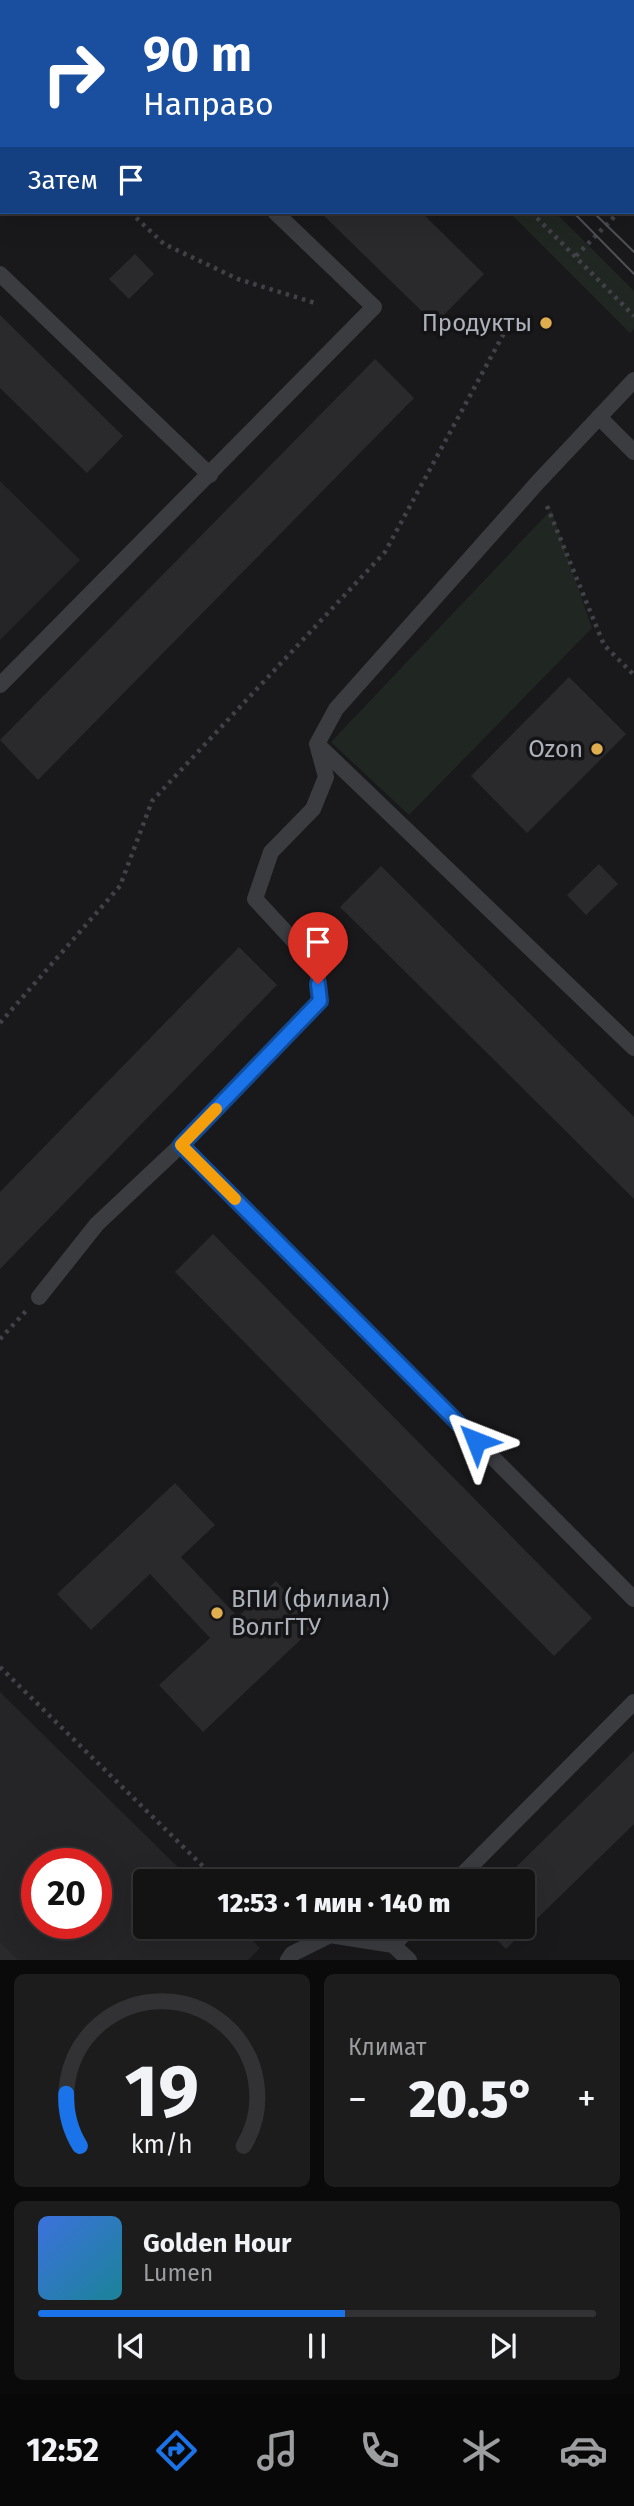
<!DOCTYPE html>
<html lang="ru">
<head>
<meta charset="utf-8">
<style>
  :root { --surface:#131314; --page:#1c1c1d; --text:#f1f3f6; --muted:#9d9ea0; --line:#323234; --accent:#1a73e8 }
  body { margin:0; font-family:"Fira Sans",sans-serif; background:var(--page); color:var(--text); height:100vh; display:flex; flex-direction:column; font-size:26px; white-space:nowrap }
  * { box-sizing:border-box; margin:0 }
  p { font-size:23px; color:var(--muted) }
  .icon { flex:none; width:38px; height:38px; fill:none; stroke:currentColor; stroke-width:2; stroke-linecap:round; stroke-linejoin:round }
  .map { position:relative; height:1960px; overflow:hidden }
  .side { display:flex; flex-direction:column; gap:14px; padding:14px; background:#0a0a0b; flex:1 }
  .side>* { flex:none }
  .banner { position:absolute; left:0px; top:0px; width:635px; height:214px; box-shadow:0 7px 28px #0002,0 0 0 2px var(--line); background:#1a4fa0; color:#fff; overflow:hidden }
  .speed { position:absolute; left:21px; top:1848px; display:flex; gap:14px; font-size:35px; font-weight:700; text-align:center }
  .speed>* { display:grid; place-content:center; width:91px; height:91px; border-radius:50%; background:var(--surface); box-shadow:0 7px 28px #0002,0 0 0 2px var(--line); line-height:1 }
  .speed .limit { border:10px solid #d22; background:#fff; color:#111 }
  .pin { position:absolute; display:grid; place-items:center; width:60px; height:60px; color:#fff; margin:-72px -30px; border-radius:50% 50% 50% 0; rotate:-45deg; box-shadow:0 0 7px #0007 }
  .pin .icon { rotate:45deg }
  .me { position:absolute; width:77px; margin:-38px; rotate:315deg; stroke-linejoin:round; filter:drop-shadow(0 0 5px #0008) }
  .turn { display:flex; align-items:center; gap:24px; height:147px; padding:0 28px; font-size:32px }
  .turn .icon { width:91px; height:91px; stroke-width:2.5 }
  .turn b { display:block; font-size:49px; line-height:60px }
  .then { display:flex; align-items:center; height:66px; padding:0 28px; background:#0003; gap:14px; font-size:26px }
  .big { font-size:52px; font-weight:800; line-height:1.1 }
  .side .tile { flex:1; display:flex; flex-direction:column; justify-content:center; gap:10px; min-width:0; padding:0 24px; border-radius:10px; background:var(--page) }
  .side .dial { align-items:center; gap:0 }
  .dial svg { height:182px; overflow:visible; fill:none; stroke:var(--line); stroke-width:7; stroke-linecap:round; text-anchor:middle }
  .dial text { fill:var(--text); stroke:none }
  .song { display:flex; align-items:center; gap:21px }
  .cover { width:84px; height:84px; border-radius:10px; background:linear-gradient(135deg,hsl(220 70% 55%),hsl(190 70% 35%)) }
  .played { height:7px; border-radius:4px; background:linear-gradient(90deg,var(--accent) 55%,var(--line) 55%) }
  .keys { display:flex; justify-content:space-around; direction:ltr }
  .heat { display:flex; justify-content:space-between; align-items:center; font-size:38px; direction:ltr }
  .side .tiles { flex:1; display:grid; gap:14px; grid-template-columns:1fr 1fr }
  .tile:last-child { grid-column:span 2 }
  .trip { position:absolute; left:133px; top:1869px; width:402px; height:70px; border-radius:7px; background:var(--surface); box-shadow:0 7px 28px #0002,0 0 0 2px var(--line); font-weight:800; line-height:70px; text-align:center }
  .menu { display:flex; height:112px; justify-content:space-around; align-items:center; background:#080808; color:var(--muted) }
  .menu .icon { width:49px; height:49px }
  .menu .on { color:var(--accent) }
  .menu b { font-size:32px; color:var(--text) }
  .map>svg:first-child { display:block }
  .built { fill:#252528; fill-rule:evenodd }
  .green { fill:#202621 }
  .building { fill:#2a292c }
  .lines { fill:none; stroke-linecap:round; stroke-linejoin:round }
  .path { stroke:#414247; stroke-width:4.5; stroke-dasharray:3.5 5; stroke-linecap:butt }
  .lane { stroke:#3b3c40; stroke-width:16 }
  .secondary { stroke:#494b4f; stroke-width:38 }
  .tram { stroke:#4e5054; stroke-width:2 }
  .route-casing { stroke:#114b97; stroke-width:18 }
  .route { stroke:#1a73e8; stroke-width:12 }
  .slow { stroke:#f59e0b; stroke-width:12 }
  .poi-dot { fill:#deae4f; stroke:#141416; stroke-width:2.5 }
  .labels { text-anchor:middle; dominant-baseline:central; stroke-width:7; stroke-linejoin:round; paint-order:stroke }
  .poi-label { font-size:24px; fill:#adb1b9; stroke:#141416; text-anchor:end }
</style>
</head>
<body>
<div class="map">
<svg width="634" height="1960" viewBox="0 0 634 1960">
  <rect width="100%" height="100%" fill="#19191b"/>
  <!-- built -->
  <g class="built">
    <polygon points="0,481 80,560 0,640"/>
    <path d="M 0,1692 L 192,1881 L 145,1881 L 145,1927 L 239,1927 L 260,1948 L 248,1960 L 0,1960 ZM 37,1864 L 96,1864 L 96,1923 L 37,1923 Z"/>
  </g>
  <!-- green -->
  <g class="green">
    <polygon points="509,212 555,212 634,291 634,329 630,333"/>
    <polygon points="551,510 592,628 409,815 331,742"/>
  </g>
  <!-- building -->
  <g class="building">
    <polygon points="320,212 421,212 484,274 435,324"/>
    <polygon points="135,254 154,274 129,299 109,279"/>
    <polygon points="0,315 123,436 87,473 0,388"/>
    <polygon points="375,359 414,398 38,780 0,740"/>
    <polygon points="569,677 626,734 527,833 471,776"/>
    <polygon points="599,864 618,884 586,915 567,895"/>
    <polygon points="381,866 634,1117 634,1199 340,907"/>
    <polygon points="239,947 277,985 0,1269 0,1192"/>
    <polygon points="213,1234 592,1618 554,1656 175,1272"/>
    <polygon points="175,1483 215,1525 181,1557 238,1617 276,1581 316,1625 203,1732 159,1685 210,1638 150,1574 91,1630 57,1594"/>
    <polygon points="634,1751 634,1824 506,1949 484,1927 523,1927 523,1881 502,1881"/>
    <polygon points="0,1942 18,1960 0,1960"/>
  </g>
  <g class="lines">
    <!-- path -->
    <g class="path">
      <polyline points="320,0 322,2"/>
      <polyline points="0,78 2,80"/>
      <polyline points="130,212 164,244 238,279 315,303"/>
      <polyline points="531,212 634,316"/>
      <polyline points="576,256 619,212"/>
      <polyline points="547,506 604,645 634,675"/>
      <polyline points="0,1023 120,886 152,801 385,552 510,322"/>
      <polyline points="0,1339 26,1311"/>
      <polyline points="0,1667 218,1881"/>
      <polyline points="265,1927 277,1938"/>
    </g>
    <!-- lane -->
    <g class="lane">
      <polyline points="57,0 59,2"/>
      <polyline points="0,274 210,475"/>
      <polyline points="599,417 634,452"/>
      <polyline points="0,685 374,307 275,212"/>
      <polyline points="319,746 634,1048"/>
      <polyline points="181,1145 634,1599"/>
      <polyline points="39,1297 97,1224 181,1145 320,1001 317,966 255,899 271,852 313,809 326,777 317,744 336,709 538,482 634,380"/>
      <polyline points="456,1881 634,1702"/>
      <polyline points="393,1945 409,1960"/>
      <polyline points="288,1960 292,1954 330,1935 393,1945 411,1927"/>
    </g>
    <!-- secondary -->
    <polyline class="secondary" points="457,0 458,2"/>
    <!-- tram -->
    <g class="tram">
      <polyline points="358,0 359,2"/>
      <polyline points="381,0 383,2"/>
      <polyline points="573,212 634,274"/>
      <polyline points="593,212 634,252"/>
    </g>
  </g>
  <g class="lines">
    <defs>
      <polyline id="route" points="318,984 320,1001 181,1145 476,1441"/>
    </defs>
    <!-- route casing -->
    <use href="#route" class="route-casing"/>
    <!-- route -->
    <use href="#route" class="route"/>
    <!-- slow -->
    <polyline class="slow" points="216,1109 181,1145 235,1199"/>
  </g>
  <!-- markers -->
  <g class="poi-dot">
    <circle cx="546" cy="323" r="7"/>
    <circle cx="597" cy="749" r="7"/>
    <circle cx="217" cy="1613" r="7"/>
  </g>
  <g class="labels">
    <!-- poi labels -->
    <g class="poi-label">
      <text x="532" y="323">Продукты</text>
      <text x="583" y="749">Ozon</text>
      <text x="231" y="1599" text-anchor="start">ВПИ (филиал)<tspan x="231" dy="28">ВолгГТУ</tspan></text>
    </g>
  </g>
</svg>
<div class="speed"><div class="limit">20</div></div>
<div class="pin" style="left:318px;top:984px;background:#d93025"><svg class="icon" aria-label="arrive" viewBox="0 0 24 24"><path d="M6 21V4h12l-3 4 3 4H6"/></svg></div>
<svg class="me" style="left:476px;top:1441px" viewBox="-20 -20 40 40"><path d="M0-17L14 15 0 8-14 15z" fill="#1a73e8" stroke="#fff" stroke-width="4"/></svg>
<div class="trip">12:53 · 1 мин · 140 m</div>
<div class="banner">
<div class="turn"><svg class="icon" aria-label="right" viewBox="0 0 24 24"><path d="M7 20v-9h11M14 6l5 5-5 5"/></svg><div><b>90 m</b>Направо</div></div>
<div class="then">Затем<svg class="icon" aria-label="arrive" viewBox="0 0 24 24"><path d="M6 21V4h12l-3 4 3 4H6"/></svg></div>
</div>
</div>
<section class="side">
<div class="tiles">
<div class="tile dial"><svg viewBox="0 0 100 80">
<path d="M14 69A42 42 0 1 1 86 69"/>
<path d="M14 69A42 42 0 0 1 8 46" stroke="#1a73e8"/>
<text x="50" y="56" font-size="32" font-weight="700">19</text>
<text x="50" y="72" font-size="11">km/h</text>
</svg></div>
<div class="tile"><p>Климат</p>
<div class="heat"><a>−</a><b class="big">20.5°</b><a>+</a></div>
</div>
<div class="tile">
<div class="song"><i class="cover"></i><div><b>Golden Hour</b><p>Lumen</p></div></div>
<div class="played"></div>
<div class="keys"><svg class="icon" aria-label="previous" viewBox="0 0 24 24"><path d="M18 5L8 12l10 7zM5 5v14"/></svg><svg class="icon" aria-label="pause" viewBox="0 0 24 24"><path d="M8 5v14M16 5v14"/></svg><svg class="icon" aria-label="next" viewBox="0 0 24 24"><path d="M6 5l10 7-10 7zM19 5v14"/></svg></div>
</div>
</div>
</section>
<nav class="menu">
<b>12:52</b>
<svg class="icon on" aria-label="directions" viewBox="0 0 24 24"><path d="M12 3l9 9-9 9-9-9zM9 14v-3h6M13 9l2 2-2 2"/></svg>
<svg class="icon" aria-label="music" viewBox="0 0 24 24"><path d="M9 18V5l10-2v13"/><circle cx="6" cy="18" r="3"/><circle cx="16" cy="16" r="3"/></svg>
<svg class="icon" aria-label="phone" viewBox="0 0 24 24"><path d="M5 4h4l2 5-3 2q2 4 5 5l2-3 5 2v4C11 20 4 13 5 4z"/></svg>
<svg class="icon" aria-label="climate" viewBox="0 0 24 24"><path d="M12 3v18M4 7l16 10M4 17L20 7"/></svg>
<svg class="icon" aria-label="car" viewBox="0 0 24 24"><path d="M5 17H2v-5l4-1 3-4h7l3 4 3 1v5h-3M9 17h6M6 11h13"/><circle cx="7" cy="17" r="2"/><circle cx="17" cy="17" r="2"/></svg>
</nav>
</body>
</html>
